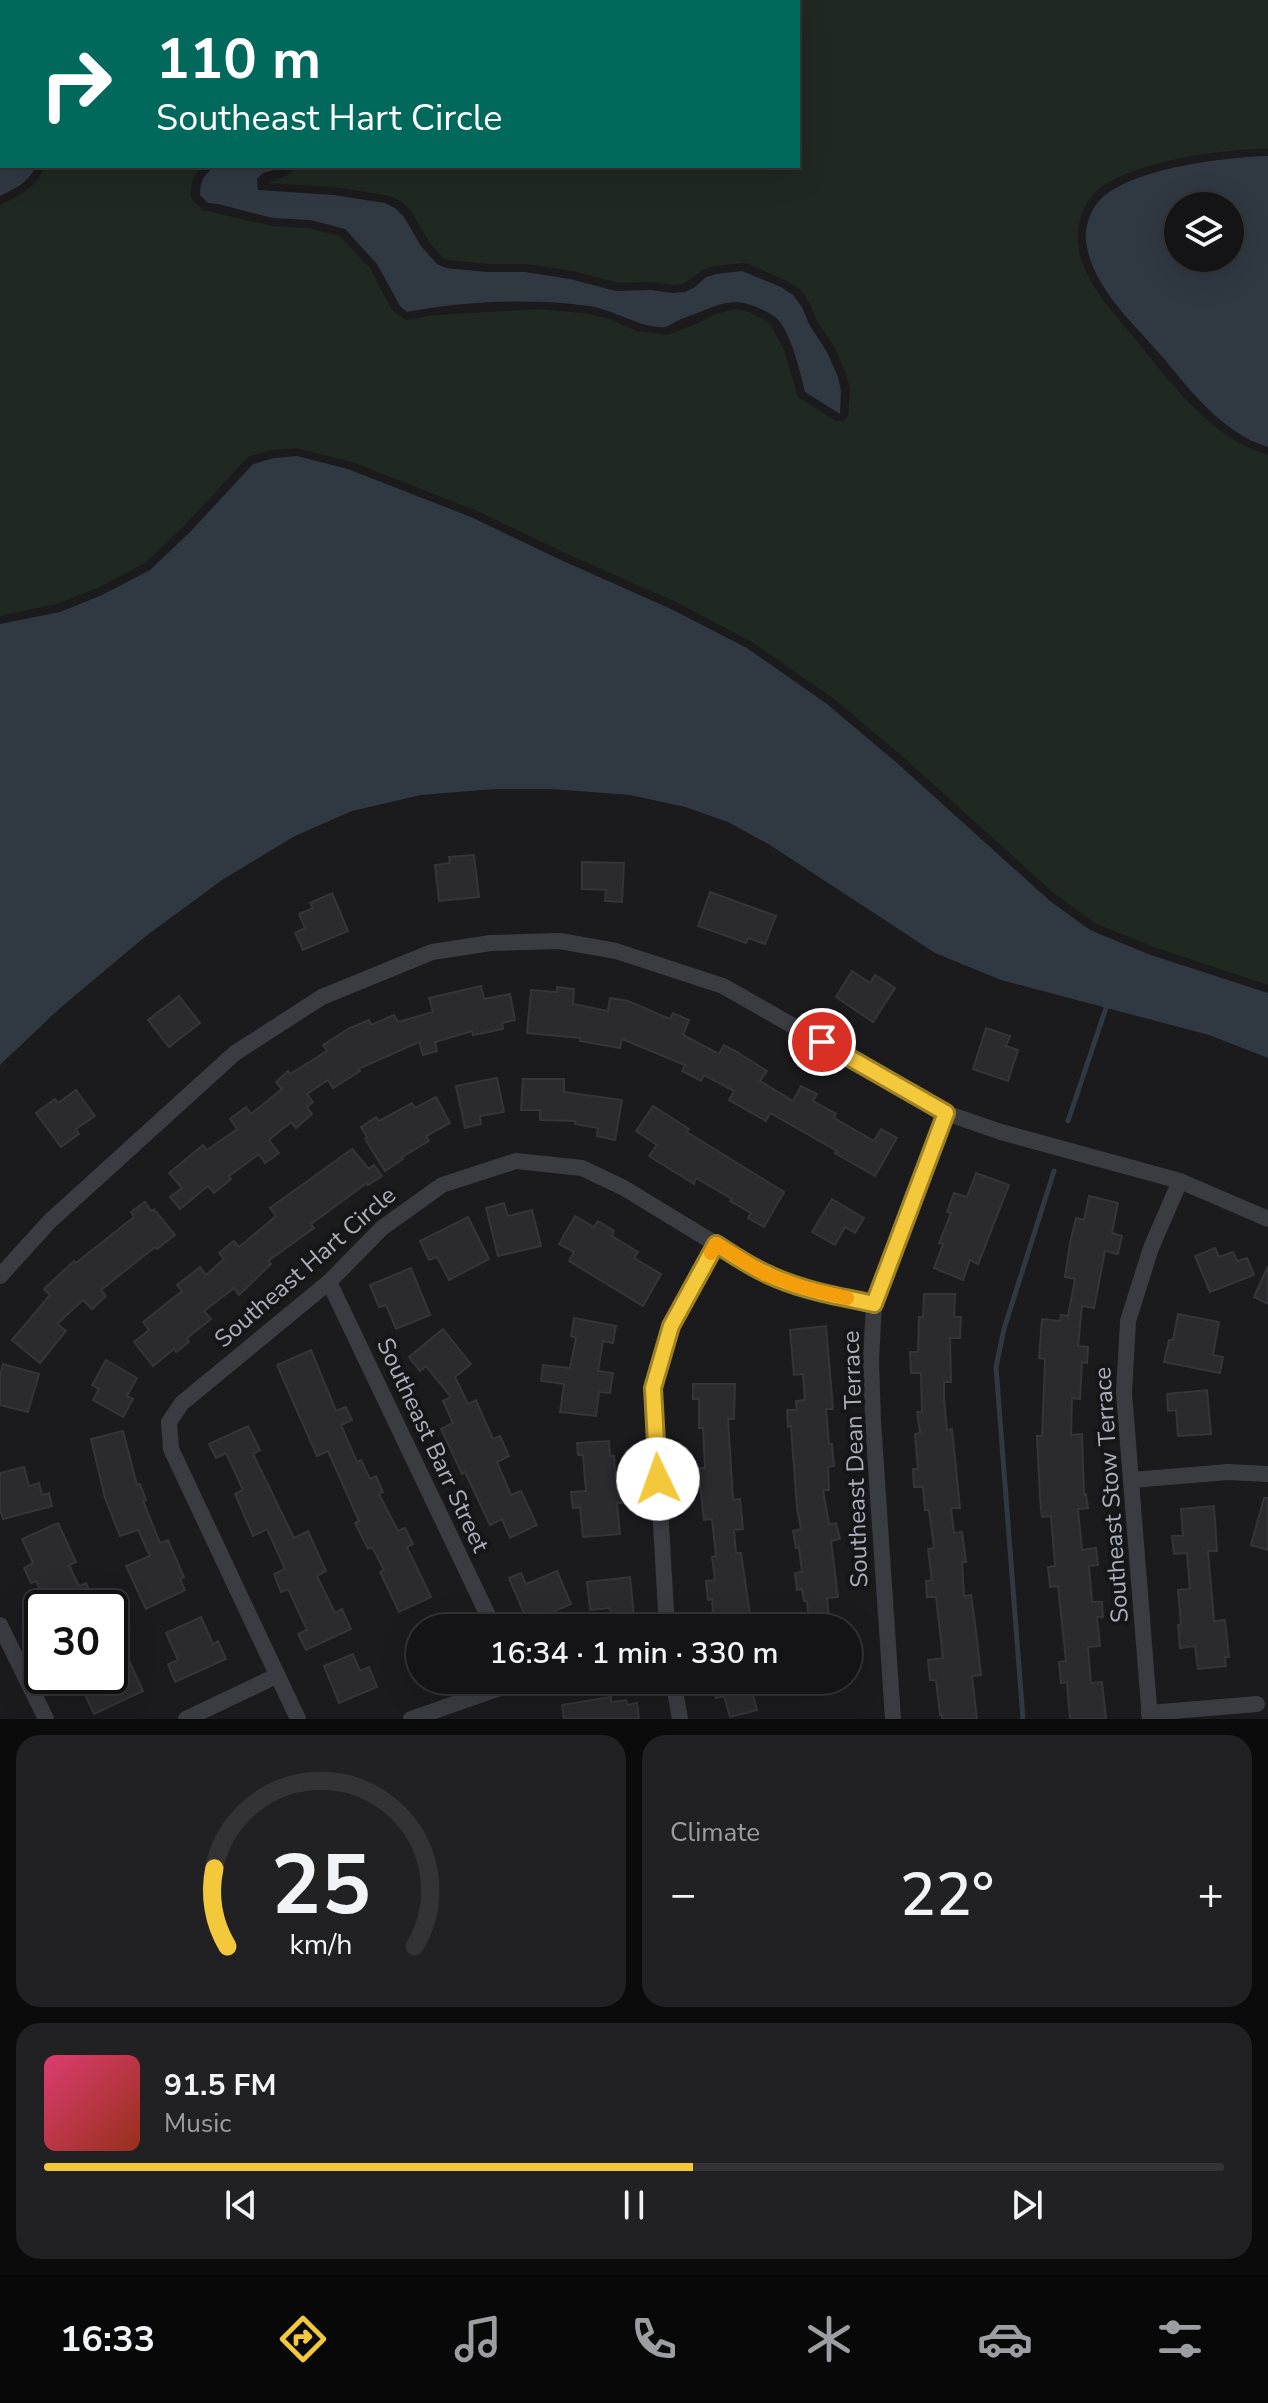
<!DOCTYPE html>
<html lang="en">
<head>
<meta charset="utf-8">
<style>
  :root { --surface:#141416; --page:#212123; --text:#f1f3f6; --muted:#9d9ea1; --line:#333335; --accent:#f4c83b }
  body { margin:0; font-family:"Nunito Sans",sans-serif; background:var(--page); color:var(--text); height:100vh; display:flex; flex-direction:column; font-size:30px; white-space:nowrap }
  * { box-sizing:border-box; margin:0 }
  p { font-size:26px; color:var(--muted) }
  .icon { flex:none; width:44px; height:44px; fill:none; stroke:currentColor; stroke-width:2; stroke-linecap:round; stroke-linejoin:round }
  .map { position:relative; height:1719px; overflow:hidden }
  .drawer { display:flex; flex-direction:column; gap:16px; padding:16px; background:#0b0b0c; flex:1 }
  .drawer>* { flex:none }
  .banner { position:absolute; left:0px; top:0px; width:800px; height:168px; box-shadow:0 8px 32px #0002,0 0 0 2px var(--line); background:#00695c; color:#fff; overflow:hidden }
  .fabs { position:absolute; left:1164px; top:192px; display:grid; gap:16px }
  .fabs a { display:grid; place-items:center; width:80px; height:80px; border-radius:50%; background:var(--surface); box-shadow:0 8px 32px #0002,0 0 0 2px var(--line); font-size:40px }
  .speed { position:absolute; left:24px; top:1590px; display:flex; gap:16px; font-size:40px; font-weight:700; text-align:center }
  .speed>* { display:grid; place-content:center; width:104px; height:104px; border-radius:50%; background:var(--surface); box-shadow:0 8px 32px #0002,0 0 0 2px var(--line); line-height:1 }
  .speed .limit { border:4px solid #111; border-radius:12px; background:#fff; color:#111 }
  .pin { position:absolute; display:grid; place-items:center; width:68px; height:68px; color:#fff; margin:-34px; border:4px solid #fff; border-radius:50%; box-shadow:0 2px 8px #0007 }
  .me { position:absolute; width:88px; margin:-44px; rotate:357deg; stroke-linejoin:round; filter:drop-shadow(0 0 6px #0008) }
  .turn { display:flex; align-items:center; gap:28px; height:168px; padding:0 24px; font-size:36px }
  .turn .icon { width:104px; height:104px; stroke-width:2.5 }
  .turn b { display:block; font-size:56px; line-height:68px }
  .big { font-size:60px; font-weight:600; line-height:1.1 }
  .drawer .tile { flex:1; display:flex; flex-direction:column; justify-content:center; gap:12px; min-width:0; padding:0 28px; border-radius:24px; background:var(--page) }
  .drawer .dial { align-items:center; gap:0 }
  .dial svg { height:208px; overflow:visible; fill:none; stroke:var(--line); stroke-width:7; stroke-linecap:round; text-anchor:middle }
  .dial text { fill:var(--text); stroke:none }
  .song { display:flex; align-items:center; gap:24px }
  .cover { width:96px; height:96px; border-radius:12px; background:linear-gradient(135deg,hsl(340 70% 55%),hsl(10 70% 35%)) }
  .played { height:8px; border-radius:4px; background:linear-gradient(90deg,var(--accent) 55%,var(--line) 55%) }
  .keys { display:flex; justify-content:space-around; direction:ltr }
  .heat { display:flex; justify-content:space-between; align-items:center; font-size:44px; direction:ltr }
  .drawer .tiles { flex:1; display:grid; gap:16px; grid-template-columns:1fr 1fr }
  .tile:last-child { grid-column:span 2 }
  .trip { position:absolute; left:406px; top:1614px; width:456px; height:80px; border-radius:40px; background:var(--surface); box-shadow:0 8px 32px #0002,0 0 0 2px var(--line); font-weight:600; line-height:80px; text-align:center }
  .tabs { display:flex; height:128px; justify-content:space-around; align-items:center; background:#080809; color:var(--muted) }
  .tabs .icon { width:56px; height:56px }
  .tabs .current { color:var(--accent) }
  .tabs b { font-size:36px; color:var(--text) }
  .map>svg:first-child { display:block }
  .green { fill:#202822 }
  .water { fill:#303842; fill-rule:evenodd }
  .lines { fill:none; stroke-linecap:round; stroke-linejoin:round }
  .stream { stroke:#303842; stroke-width:5 }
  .building { fill:#2b2b2e; stroke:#353439; stroke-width:2 }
  .minor { stroke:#3b3c42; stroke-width:16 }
  .route-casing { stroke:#9f8226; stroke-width:20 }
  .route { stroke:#f4c83b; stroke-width:14 }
  .slow { stroke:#f59e0b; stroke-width:14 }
  .labels { text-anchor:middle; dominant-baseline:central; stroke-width:8; stroke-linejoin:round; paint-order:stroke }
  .street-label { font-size:24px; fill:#adb0bc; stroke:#161518 }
</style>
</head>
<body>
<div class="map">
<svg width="1268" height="1719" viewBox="0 0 1268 1719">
  <rect width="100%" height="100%" fill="#1b1a1d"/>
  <!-- green -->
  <path class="green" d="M 334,0 L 1268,0 L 1268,149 C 1227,148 1122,162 1094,194 C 1077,213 1074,238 1082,262 C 1094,295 1120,319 1141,346 C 1175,389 1214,439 1268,455 L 1268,985 L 1151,946 L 1095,923 L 1056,895 L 903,757 L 833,698 L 752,642 L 676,602 L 565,553 L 475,510 L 352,462 L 297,448 L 271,450 L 248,457 L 184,526 L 145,563 L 98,588 L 57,604 L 0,616 L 0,205 C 20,195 36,188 45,166 L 203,166 C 192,176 191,184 191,198 L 202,210 L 207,211 L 272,226 L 308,228 L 340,236 L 370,268 L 392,310 L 406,320 L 433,315 L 540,309 L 590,314 L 610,319 L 637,331 L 666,335 L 699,323 L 712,315 L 734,309 L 749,312 L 770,323 L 784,350 L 798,397 L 836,421 L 844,421 L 848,416 L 850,389 L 846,374 L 835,348 L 817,321 L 810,304 L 801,290 L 787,281 L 746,263 L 713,266 L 703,270 L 683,284 L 673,285 L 651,282 L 618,283 L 573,271 L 527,264 L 488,264 L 448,260 L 443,258 L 429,242 L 411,211 L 402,202 L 390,196 L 334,187 L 266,183 L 285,176 L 301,166 L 798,166 L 798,2 L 334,2 Z"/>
  <!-- water -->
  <g class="water">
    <path d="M 2,145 L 2,166 L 36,166 C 28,183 16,188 0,196 L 0,146 Z"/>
    <path d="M 1268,156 L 1268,447 C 1221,433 1189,388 1158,352 C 1131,321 1091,285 1086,241 C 1084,226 1092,206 1103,197 C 1136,168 1225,157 1268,156 ZM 1178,206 L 1230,206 L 1230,258 L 1178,258 Z"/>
    <path d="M 215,166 L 287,166 L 263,173 L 257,179 L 258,190 L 333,195 L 385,203 L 395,208 L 404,217 L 421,246 L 437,264 L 446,268 L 486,272 L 525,272 L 570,279 L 616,291 L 651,290 L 672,293 L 685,292 L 695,287 L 706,277 L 716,274 L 742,271 L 781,287 L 793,295 L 802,307 L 809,324 L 827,352 L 838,377 L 841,391 L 840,414 L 805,392 C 800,372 790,325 772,315 C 732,291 720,306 681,319 C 676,321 670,326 665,327 C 645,330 612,309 589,306 C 530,298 466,301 407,312 L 400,306 L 377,264 L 345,229 L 310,220 L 273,218 L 218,204 L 208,203 L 200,195 C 200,180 204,175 215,166 Z"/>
    <polygon points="297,456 348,469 471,517 561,560 671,609 747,648 827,704 897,763 1050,901 1090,930 1148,954 1268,993 1268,1058 1209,1035 1001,980 935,953 770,845 728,822 685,807 630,795 551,789 495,789 421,795 352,811 295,836 222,880 146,936 59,1009 0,1065 0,624 60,612 102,595 150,570 191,531 253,464 274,458"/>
  </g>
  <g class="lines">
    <!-- stream -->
    <g class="stream">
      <polyline points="1068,1121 1106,1008"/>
      <polyline points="1023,1719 996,1367 1004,1329 1054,1171"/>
    </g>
  </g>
  <!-- building -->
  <g class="building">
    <polygon points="474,855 479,897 439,901 435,865 450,863 449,857"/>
    <polygon points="582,862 624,863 622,902 605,901 606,890 582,889"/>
    <polygon points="710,892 776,916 765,944 748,938 746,943 698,926"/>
    <polygon points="332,893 348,931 303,950 295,933 305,928 299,914 313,908 310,903"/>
    <polygon points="852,971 870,983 875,975 895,988 873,1022 836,997"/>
    <polygon points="481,986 484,999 510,994 515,1020 502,1023 503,1029 473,1035 472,1031 435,1042 437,1051 423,1055 419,1042 358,1069 360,1071 333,1088 328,1080 307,1094 313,1102 307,1107 312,1114 296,1128 291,1122 269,1140 279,1153 265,1163 259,1154 229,1176 231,1179 214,1193 208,1186 180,1209 170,1197 182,1188 169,1173 203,1145 207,1150 237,1129 230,1119 246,1107 251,1114 282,1089 276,1082 288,1071 290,1074 327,1051 323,1045 350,1028 369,1020 371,1025 394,1015 398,1022 433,1012 429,998"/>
    <polygon points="557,987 574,989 573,1004 608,1011 610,998 628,1001 670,1019 673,1013 689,1020 683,1035 719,1054 724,1045 737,1052 767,1071 760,1081 793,1101 801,1086 817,1094 813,1101 836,1114 834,1118 874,1141 881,1129 897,1138 875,1176 835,1153 837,1151 770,1113 766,1121 729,1100 734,1091 704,1075 701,1081 682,1071 685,1065 622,1039 620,1048 580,1041 580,1038 527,1033 531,990 557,992"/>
    <polygon points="179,996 200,1023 169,1047 148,1020"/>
    <polygon points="986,1028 1010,1036 1006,1046 1018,1050 1008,1081 973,1069"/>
    <polygon points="497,1078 504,1112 480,1116 481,1124 465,1128 456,1086"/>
    <polygon points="523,1079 564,1079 564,1092 622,1100 615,1140 597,1136 598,1128 575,1124 576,1121 540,1120 540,1110 521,1110"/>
    <polygon points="76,1090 95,1116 76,1129 79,1134 61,1147 36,1113 55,1099 58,1103"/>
    <polygon points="436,1097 450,1123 426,1136 429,1141 402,1157 403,1159 385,1171 365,1139 367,1137 361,1127 376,1117 379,1121 412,1103 415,1108"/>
    <polygon points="653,1106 689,1129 687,1132 784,1192 764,1227 748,1218 751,1213 730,1201 732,1199 696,1178 694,1184 649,1156 657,1145 636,1131"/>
    <polygon points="352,1149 369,1169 374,1165 382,1176 368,1185 367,1183 311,1224 314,1228 268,1261 271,1264 239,1295 234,1288 204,1311 211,1319 187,1338 189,1342 176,1352 174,1349 153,1366 134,1342 149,1330 143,1322 182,1291 177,1285 200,1267 206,1275 224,1259 219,1253 234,1241 239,1247 276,1216 270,1208"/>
    <polygon points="976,1173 1009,1185 978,1264 970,1260 963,1280 934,1268 943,1244 939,1243 951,1213 947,1212 954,1193 967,1197"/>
    <polygon points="1089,1196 1118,1203 1112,1233 1122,1236 1118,1254 1105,1251 1094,1308 1082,1306 1078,1346 1088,1347 1087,1363 1082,1362 1080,1399 1072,1398 1071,1435 1082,1434 1084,1495 1086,1494 1088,1508 1078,1509 1082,1550 1096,1548 1098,1565 1089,1566 1092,1602 1102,1602 1103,1617 1097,1617 1100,1646 1088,1647 1091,1683 1102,1682 1106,1719 1070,1719 1067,1682 1061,1683 1059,1662 1066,1661 1058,1586 1050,1587 1048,1567 1055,1566 1051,1516 1042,1517 1040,1498 1037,1436 1042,1436 1045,1359 1039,1358 1042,1319 1060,1321 1061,1315 1068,1316 1075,1279 1065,1277 1070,1243 1076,1218 1084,1220"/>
    <polygon points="832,1199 864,1218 855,1233 845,1227 835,1245 812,1232"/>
    <polygon points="145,1202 151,1211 154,1209 175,1235 157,1249 155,1247 101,1290 106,1296 92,1309 83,1300 57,1324 66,1331 40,1363 12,1340 50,1295 44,1289 74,1261 76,1263 134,1217 131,1212"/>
    <polygon points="504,1203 508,1216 532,1210 541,1246 498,1256 486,1208"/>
    <polygon points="575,1216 594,1227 598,1221 614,1231 612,1236 638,1252 634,1258 661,1274 643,1306 569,1261 574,1252 559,1244"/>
    <polygon points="468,1217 489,1259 449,1280 437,1257 429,1260 420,1241"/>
    <polygon points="1215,1248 1219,1257 1233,1252 1237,1261 1247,1258 1254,1275 1210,1292 1195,1256"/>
    <polygon points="1268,1266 1268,1304 1254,1297"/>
    <polygon points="411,1268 430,1315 396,1329 386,1305 379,1307 370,1285"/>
    <polygon points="924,1294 955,1294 954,1317 961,1317 960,1338 950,1338 951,1382 944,1382 944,1399 947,1430 952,1429 960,1508 951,1508 954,1533 962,1532 966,1562 962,1562 964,1596 971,1595 976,1631 981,1675 972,1676 977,1719 942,1719 942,1715 940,1715 936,1680 930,1680 928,1660 943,1658 936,1597 927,1597 926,1581 932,1580 928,1549 934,1548 929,1510 925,1510 923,1487 914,1487 913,1469 918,1469 915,1434 920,1433 917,1412 922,1412 921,1373 911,1373 910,1352 918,1352 919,1317 923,1317"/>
    <polygon points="1178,1314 1219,1322 1213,1355 1223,1357 1220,1373 1164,1362 1169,1340 1173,1340"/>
    <polygon points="574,1318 616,1326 613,1343 603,1341 598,1371 613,1373 610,1393 599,1392 596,1416 560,1412 564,1384 541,1381 543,1365 570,1368 576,1338 571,1336"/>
    <polygon points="826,1326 833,1409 826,1409 829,1444 832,1444 834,1466 828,1467 829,1490 823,1490 829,1524 836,1523 840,1539 831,1541 838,1597 827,1598 830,1628 810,1628 807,1601 804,1601 802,1589 797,1590 795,1573 802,1572 799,1547 796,1548 793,1531 801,1529 797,1508 791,1426 788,1427 787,1410 797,1410 796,1401 805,1400 803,1374 794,1375 790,1330"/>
    <polygon points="443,1329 471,1364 455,1377 468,1404 476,1400 493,1439 500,1436 509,1456 497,1462 511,1495 521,1491 537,1525 510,1538 502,1519 490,1525 465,1472 462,1474 441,1429 453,1423 443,1401 451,1397 426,1366 420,1371 409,1357"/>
    <polygon points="311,1350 336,1411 346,1407 352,1420 341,1425 357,1462 361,1460 370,1479 376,1476 383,1492 379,1494 398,1531 405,1528 413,1544 407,1547 431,1597 399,1612 380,1572 384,1570 372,1547 368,1549 355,1523 359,1521 328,1451 317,1456 277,1365"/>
    <polygon points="106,1360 137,1378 127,1396 133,1399 123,1417 93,1400 99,1389 92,1385"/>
    <polygon points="3,1364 39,1374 28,1412 0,1405 0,1375"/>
    <polygon points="693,1384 735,1384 734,1419 728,1419 733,1500 740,1499 743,1529 734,1530 736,1553 741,1553 752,1628 714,1628 712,1599 708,1600 706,1581 715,1580 712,1557 716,1556 712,1519 704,1520 700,1485 696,1485 695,1468 705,1468 703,1428 699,1428 699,1399 693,1399"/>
    <polygon points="1207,1390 1211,1434 1178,1436 1176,1410 1168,1411 1167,1394"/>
    <polygon points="248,1426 260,1450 253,1454 294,1538 308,1531 326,1571 317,1576 335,1613 342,1609 351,1629 306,1650 298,1634 307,1630 288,1589 281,1592 274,1574 285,1569 267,1529 253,1536 235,1494 243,1490 226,1453 216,1458 209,1444"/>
    <polygon points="123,1431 137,1485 140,1484 146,1500 143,1501 160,1543 168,1540 184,1577 180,1579 185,1590 146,1609 126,1566 150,1556 138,1530 120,1536 105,1498 91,1439"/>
    <polygon points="609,1441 610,1456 614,1456 616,1488 620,1488 622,1503 617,1503 620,1534 583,1537 580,1507 573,1508 571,1492 586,1491 583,1455 578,1455 577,1443"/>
    <polygon points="24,1467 29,1486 39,1483 42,1495 49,1493 52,1506 3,1519 0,1509 0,1473"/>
    <polygon points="1264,1498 1268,1498 1268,1550 1251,1545"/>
    <polygon points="1214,1506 1217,1551 1208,1551 1214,1621 1225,1620 1229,1657 1225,1657 1226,1666 1198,1669 1195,1646 1180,1648 1178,1625 1181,1624 1178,1590 1190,1589 1187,1553 1174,1554 1172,1536 1183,1536 1181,1509"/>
    <polygon points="58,1523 76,1562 69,1565 79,1586 86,1583 94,1601 87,1604 89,1608 48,1608 36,1581 31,1583 24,1568 33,1563 22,1539"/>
    <polygon points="557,1571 571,1604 546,1615 547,1617 529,1625 509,1578 521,1573 526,1584"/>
    <polygon points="630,1577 634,1616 611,1618 610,1608 590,1610 587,1582"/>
    <polygon points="201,1617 213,1644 218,1641 226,1659 175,1682 168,1664 178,1660 166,1633"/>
    <polygon points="119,1639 143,1691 94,1714 82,1688 88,1685 83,1676 110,1676 110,1643"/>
    <polygon points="353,1654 360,1671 369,1667 377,1687 339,1703 324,1666"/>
    <polygon points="712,1680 755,1680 757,1690 752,1691 757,1710 730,1717 724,1696 716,1698"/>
    <polygon points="611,1697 611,1702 626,1700 627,1705 637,1703 639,1719 564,1719 562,1705"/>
  </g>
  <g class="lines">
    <!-- minor -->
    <g class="minor">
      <polyline points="0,1276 50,1221 235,1053 322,997 432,952 491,943 560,941 616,951 723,986 946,1113 1001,1132 1180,1181 1268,1219"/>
      <polyline points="329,1282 494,1628"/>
      <polyline points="1132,1480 1228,1472 1268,1474"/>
      <polyline points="0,1625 46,1719"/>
      <polyline points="667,1628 653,1388 671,1326 716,1244"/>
      <polyline points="673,1680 680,1719"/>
      <polyline points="1149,1713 1257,1704"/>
      <polyline points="186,1719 276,1676"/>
      <polyline points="298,1719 171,1449 169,1422 182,1403 329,1282 382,1228 442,1185 516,1161 582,1168 624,1188 765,1274 804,1288 874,1304"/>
      <polyline points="411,1719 523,1680"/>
      <polyline points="893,1719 873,1421 871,1360 874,1304 946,1113"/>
      <polyline points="1150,1719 1124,1393 1128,1321 1151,1248 1180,1181"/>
    </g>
  </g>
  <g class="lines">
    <defs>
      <path id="route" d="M 658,1479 L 653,1388 L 671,1326 L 716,1244 C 732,1254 748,1265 765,1273 C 799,1290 838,1296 874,1304 L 946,1113 L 822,1042"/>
    </defs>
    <!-- route casing -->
    <use href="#route" class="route-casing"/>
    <!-- route -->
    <use href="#route" class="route"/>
    <!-- slow -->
    <polyline class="slow" points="711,1253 716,1244 765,1274 804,1288 847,1298"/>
  </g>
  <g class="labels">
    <!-- street labels -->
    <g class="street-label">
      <text transform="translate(305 1267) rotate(-41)">Southeast Hart Circle</text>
      <text transform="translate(433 1445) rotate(65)">Southeast Barr Street</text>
      <text transform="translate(855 1459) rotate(-92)">Southeast Dean Terrace</text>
      <text transform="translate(1111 1495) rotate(-94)">Southeast Stow Terrace</text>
    </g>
  </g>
</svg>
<div class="fabs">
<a><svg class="icon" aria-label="layers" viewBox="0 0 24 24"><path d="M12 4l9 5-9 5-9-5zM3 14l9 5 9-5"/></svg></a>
</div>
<div class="speed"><div class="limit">30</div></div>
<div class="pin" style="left:822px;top:1042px;background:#d93025"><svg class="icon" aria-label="arrive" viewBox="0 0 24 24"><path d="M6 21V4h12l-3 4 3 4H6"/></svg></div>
<svg class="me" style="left:658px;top:1479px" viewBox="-20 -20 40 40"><circle r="19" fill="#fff"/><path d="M0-13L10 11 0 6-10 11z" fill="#f4c83b"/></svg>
<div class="trip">16:34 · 1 min · 330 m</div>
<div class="banner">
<div class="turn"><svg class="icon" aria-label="right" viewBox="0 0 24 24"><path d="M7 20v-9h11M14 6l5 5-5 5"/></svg><div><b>110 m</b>Southeast Hart Circle</div></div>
</div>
</div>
<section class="drawer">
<div class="tiles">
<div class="tile dial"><svg viewBox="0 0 100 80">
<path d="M14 69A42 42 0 1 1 86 69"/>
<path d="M14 69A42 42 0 0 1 9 39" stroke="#f4c83b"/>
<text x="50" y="56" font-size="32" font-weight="700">25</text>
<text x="50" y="72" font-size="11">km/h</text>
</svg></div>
<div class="tile"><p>Climate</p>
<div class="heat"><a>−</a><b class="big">22°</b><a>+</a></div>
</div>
<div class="tile">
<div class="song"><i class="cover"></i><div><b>91.5 FM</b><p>Music</p></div></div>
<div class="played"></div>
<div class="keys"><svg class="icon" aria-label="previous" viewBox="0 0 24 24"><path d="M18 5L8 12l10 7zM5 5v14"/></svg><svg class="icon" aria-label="pause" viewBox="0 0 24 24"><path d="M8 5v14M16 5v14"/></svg><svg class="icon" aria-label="next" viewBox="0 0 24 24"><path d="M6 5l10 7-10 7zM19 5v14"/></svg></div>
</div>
</div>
</section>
<nav class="tabs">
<b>16:33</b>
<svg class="icon current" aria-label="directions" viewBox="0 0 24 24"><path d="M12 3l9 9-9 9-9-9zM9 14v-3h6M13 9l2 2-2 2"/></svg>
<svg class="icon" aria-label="music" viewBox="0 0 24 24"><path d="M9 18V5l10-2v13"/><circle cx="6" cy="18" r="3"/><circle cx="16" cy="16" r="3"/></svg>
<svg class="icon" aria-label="phone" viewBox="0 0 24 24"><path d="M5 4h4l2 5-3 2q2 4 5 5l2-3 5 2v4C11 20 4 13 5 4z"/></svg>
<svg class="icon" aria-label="climate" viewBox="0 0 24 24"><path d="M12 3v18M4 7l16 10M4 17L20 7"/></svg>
<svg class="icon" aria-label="car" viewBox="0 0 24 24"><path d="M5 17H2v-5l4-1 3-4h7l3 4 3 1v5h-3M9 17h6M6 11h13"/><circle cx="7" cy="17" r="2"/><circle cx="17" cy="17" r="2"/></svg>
<svg class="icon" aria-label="filters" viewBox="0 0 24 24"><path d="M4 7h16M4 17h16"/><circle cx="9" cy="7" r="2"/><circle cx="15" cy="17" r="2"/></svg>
</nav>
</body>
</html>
